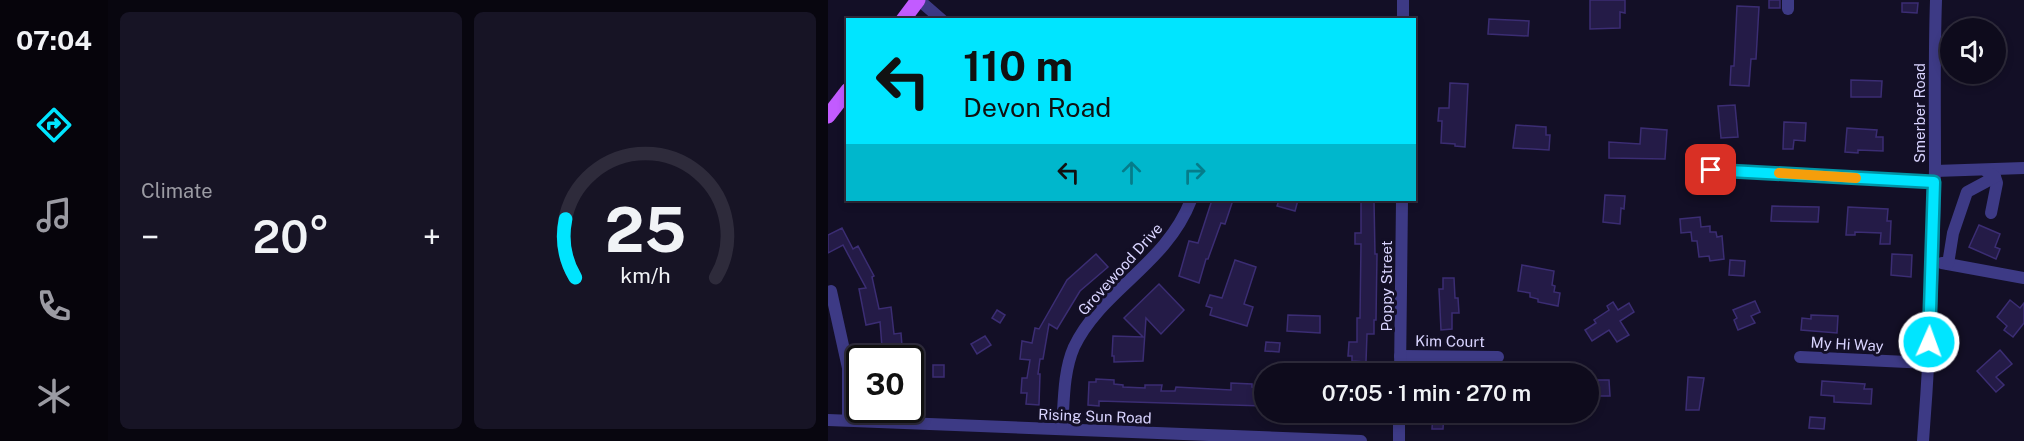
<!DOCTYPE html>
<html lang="en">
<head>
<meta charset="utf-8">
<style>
  :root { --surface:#0e0b1c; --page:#171425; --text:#f1f3f6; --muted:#9b9ba3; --line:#2e2b3b; --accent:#00e5ff }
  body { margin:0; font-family:"Public Sans",sans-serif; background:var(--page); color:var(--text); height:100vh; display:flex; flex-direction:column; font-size:22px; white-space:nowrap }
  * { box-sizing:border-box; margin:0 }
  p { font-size:20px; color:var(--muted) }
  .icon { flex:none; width:33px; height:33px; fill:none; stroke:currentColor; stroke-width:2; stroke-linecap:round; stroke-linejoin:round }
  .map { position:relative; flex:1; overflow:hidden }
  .details { display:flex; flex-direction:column; gap:12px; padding:12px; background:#08060f; width:720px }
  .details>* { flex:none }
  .hud { position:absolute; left:18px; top:18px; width:570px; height:183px; border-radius:0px; box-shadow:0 3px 9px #0003,0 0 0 2px var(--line); background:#00e5ff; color:#111; overflow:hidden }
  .buttons { position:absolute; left:1112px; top:18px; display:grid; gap:12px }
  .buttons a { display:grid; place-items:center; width:66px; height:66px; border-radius:50%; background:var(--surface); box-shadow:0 3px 9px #0003,0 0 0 2px var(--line); font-size:30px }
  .speed { position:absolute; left:18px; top:345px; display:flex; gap:12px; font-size:30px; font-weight:700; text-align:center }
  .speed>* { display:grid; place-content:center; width:78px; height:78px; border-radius:50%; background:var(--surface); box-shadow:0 3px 9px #0003,0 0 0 2px var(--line); line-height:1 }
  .speed .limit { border:3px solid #111; border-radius:9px; background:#fff; color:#111 }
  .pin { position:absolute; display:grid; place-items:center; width:51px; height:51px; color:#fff; margin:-26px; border-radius:12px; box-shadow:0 3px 9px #0006 }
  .me { position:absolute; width:66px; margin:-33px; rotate:2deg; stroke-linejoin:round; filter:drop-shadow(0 0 4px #0008) }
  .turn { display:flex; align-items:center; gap:21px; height:126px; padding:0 18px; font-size:27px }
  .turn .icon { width:78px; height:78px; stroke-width:2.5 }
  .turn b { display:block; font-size:42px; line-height:51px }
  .lanes { display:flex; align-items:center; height:57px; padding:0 18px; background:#0003; justify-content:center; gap:30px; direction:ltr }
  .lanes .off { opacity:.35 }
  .big { font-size:45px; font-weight:600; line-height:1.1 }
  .details .widget { flex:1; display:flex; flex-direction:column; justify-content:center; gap:9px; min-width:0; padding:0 21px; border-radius:9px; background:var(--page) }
  .details .dial { align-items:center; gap:0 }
  .dial svg { height:156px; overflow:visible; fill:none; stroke:var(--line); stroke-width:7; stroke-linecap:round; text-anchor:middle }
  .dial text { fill:var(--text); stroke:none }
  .heat { display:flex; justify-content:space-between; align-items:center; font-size:33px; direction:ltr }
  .details .tiles { flex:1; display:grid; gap:12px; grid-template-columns:repeat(2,1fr) }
  .trip { position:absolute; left:426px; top:363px; width:345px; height:60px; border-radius:30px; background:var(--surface); box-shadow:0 3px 9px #0003,0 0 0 2px var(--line); font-weight:600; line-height:60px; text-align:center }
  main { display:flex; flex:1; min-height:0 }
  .tab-bar { display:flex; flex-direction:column; width:108px; justify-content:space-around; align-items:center; background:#06040b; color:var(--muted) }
  .tab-bar .icon { width:42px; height:42px }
  .tab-bar .on { color:var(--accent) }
  .tab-bar b { font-size:27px; color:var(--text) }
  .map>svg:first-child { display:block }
  .building { fill:#241b47; stroke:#3b2d73; stroke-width:1.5 }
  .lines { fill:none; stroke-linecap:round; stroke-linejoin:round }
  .minor { stroke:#3d3a85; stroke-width:12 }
  .major { stroke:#c25bff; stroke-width:15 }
  .route-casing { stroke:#0095a6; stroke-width:15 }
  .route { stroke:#00e5ff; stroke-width:10 }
  .slow { stroke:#f59e0b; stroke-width:10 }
  .labels { text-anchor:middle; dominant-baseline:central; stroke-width:6; stroke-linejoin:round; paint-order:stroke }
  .street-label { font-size:15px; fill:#d9d4ff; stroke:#130f26 }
</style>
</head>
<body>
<main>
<nav class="tab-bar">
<b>07:04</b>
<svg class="icon on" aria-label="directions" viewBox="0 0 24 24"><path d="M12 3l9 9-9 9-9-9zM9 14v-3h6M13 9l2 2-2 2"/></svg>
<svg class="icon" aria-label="music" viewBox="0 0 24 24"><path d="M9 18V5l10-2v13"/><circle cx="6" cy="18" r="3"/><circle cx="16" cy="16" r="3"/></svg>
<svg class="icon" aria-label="phone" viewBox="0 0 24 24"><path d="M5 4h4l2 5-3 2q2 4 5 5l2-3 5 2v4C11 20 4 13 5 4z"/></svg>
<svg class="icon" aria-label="climate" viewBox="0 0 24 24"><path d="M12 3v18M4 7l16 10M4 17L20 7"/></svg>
</nav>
<section class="details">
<div class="tiles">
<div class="widget"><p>Climate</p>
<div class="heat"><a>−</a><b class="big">20°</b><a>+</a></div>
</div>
<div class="widget dial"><svg viewBox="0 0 100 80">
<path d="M14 69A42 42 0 1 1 86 69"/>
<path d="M14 69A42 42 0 0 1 9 39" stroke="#00e5ff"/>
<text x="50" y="56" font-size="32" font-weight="700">25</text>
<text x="50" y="72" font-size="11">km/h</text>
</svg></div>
</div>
</section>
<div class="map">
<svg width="1196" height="441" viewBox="0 0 1196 441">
  <rect width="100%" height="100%" fill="#130f26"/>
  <!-- building -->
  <g class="building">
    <polygon points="762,0 797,0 797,13 792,12 792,28 762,29"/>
    <rect x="941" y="0" width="11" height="8"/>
    <polygon points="1074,3 1090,3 1089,13 1074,12"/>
    <polygon points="909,6 931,7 928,59 923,59 921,86 902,85 903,66 906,66"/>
    <polygon points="661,19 701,21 700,36 660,34"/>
    <polygon points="1023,80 1054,81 1053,97 1023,97"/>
    <polygon points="622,83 640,84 637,147 627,146 627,144 613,143 614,121 610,121 611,108 621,108"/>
    <polygon points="907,105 910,137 893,138 890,106"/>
    <polygon points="956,122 978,123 977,141 966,140 965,149 955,149"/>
    <polygon points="688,125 718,127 718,135 722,135 721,150 685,148"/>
    <polygon points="813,128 839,130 837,159 781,158 781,142 812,144"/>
    <polygon points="1019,128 1049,130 1048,137 1055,137 1055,151 1030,150 1030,153 1017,152"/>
    <polygon points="777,195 797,196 796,209 793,208 792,224 775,222"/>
    <polygon points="384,200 405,200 397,224 393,223 380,259 378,259 371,283 351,276 361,241 370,243"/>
    <polygon points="451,200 470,200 467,211 449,206"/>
    <polygon points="533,200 546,200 547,254 549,254 548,320 546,320 546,334 539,334 538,362 524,361 524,356 520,356 521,342 529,342 529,318 532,318 533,244 527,244 527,233 533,233"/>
    <polygon points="944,206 991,207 990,222 943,221"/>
    <polygon points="1020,207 1060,209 1059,221 1063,221 1062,244 1052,244 1053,233 1027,232 1027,235 1018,235"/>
    <polygon points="872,217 873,227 882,226 882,232 888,232 889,237 894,236 896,259 882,261 881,256 871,257 869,241 864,241 863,232 853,233 852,219"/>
    <polygon points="1151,225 1172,234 1167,247 1172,249 1168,259 1141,247"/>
    <polygon points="14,228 25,249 30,246 46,276 44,277 51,309 63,307 66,334 73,333 74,346 70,346 71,358 57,358 56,347 54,347 52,322 38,325 31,289 38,288 15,245 0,253 0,235"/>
    <polygon points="268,254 280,267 252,291 229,329 221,324 215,359 212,359 210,374 212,374 211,405 198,404 199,393 193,393 194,378 199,378 202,360 192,359 194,341 204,343 207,328 211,329 239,280"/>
    <polygon points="1064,254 1084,255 1083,277 1063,275"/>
    <polygon points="407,260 428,267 416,304 425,307 419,326 382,315 384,308 378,306 382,295 394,298"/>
    <polygon points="902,260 917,261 916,276 901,275"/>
    <polygon points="694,265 726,271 724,285 727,286 726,292 732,293 730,306 710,302 710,299 702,297 702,293 690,291"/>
    <polygon points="615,278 626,278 627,298 630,298 631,313 624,313 624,329 613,330 611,289 615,289"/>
    <polygon points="331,284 356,310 333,334 318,318 315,361 286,362 286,356 284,356 285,336 315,337 296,318"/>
    <polygon points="1182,300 1192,308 1196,303 1196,323 1185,337 1176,330 1179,326 1169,317"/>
    <polygon points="927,301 932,312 923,316 927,323 910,330 906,320 909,318 905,310"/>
    <polygon points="785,302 790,310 801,303 806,312 792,321 801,335 789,342 781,330 764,341 757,330 768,323 766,320 781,310 779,306"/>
    <polygon points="169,310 177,315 172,323 164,318"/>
    <polygon points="460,315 492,316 492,333 459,331"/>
    <polygon points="983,315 1010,316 1009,333 973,330 974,318 983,319"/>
    <polygon points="157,336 163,345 149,354 143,344"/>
    <polygon points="438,342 452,343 451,352 437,351"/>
    <polygon points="1172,350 1184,364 1168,377 1176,385 1168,392 1149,371"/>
    <rect x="105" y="365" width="11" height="12"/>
    <polygon points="860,377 876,378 871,410 858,410"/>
    <polygon points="268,379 286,380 286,384 295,385 295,387 317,388 317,385 334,385 333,391 347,391 348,387 403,390 403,383 424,384 424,387 436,388 436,406 271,401 271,406 260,405 261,382 268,382"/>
    <polygon points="770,380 781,380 782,396 770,396"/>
    <polygon points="994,381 1037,384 1036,389 1044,389 1043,404 1006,402 1006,396 993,395"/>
    <polygon points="605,412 616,412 615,429 604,429"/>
    <polygon points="982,417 997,418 996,429 981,428"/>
  </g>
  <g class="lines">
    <!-- minor -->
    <g class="minor">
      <polyline points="91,0 114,20"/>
      <polyline points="960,9 960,0"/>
      <polyline points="575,20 575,0"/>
      <polyline points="883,170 1106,182"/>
      <polyline points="1107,171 1196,168"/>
      <polyline points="1163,213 1169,183 1167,177"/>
      <polyline points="1114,263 1196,278"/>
      <polyline points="1120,264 1125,233 1139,192 1167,177 1157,170"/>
      <polyline points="3,291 20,368 20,420"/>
      <polyline points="572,356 670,357"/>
      <polyline points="972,357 1101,363"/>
      <polyline points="572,374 574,200"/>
      <polyline points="0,420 533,441"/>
      <path d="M 234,429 C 236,403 235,372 246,347 C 273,290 338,265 363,200"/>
      <polyline points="571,441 571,412"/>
      <path d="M 1095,441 C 1102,351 1106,259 1107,168 C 1107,112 1106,56 1108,0"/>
    </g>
    <!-- major -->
    <g class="major">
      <polyline points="75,20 90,0"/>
      <polyline points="0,116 20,90"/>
    </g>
  </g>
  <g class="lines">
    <defs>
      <polyline id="route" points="883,170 1106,182 1101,342"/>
    </defs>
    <!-- route casing -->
    <use href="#route" class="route-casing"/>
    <!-- route -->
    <use href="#route" class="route"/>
    <!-- slow -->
    <polyline class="slow" points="951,173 1028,178"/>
  </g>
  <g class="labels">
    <!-- street labels -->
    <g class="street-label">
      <text transform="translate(1091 113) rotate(-90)">Smerber Road</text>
      <text transform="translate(292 269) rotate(-48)">Grovewood Drive</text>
      <text transform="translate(558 286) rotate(-90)">Poppy Street</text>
      <text transform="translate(622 341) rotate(1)">Kim Court</text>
      <text transform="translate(1019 344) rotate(3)">My Hi Way</text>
      <text transform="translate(267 416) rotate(2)">Rising Sun Road</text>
    </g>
  </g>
</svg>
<div class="buttons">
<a><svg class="icon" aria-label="sound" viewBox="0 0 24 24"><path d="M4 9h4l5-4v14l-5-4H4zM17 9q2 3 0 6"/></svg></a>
</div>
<div class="speed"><div class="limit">30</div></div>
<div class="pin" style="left:883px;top:170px;background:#d93025"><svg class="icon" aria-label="arrive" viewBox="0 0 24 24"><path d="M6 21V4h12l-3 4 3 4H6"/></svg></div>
<svg class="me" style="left:1101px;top:342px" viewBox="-20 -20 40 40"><circle r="17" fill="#00e5ff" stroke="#fff" stroke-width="3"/><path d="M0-11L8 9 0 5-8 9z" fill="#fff"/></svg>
<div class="trip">07:05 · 1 min · 270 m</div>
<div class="hud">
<div class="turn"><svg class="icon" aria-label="left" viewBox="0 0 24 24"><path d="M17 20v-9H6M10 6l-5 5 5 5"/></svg><div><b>110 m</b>Devon Road</div></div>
<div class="lanes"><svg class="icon" aria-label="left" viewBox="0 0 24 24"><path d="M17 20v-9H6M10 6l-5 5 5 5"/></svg><svg class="icon off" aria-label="ahead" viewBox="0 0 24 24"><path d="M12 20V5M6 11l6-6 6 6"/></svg><svg class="icon off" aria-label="right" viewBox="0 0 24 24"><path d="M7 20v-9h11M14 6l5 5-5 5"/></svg></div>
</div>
</div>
</main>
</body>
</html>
